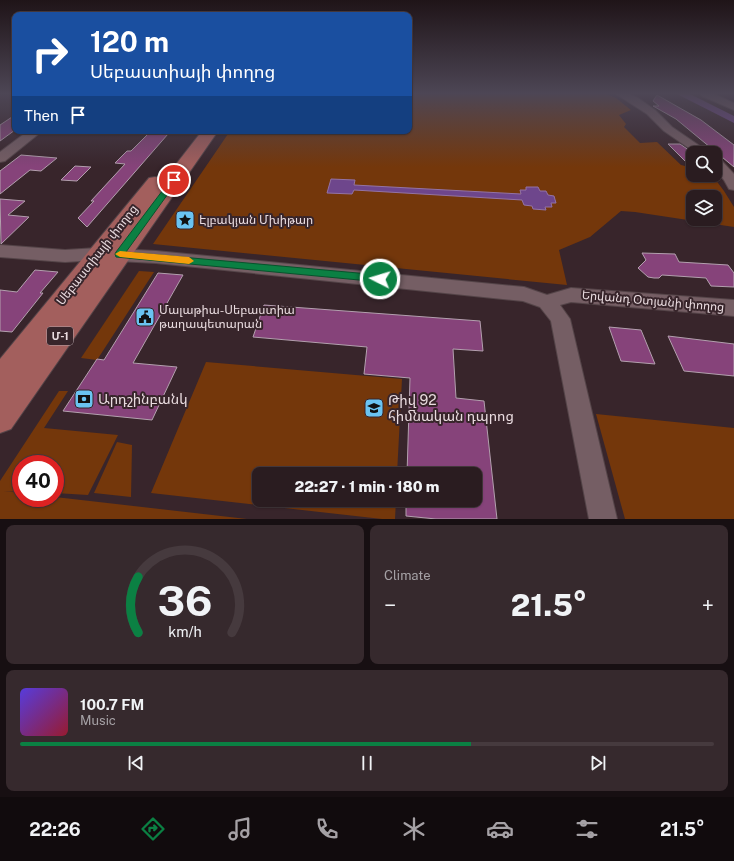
<!DOCTYPE html>
<html lang="en">
<head>
<meta charset="utf-8">
<style>
  :root { --surface:#2a1c20; --page:#36292d; --text:#f1f3f6; --muted:#a5a1a5; --line:#463a3e; --accent:#0b8043 }
  body { margin:0; font-family:"Public Sans","Noto Sans Armenian",sans-serif; background:var(--page); color:var(--text); height:100vh; display:flex; flex-direction:column; font-size:15px; white-space:nowrap }
  * { box-sizing:border-box; margin:0 }
  p { font-size:13px; color:var(--muted) }
  .icon { flex:none; width:22px; height:22px; fill:none; stroke:currentColor; stroke-width:2; stroke-linecap:round; stroke-linejoin:round }
  .map { position:relative; height:519px; overflow:hidden }
  .panel { display:flex; flex-direction:column; gap:6px; padding:6px; background:#170f12; flex:1 }
  .panel>* { flex:none }
  .banner { position:absolute; left:12px; top:12px; width:400px; height:122px; border-radius:8px; box-shadow:0 1px 3px #0004,0 0 0 1px var(--line); background:#1a4fa0; color:#fff; overflow:hidden }
  .tools { position:absolute; left:686px; top:146px; display:grid; gap:8px }
  .tools a { display:grid; place-items:center; width:36px; height:36px; border-radius:8px; background:var(--surface); box-shadow:0 1px 3px #0004,0 0 0 1px var(--line); font-size:20px }
  .speed { position:absolute; left:12px; top:455px; display:flex; gap:8px; font-size:20px; font-weight:700; text-align:center }
  .speed>* { display:grid; place-content:center; width:52px; height:52px; border-radius:50%; background:var(--surface); box-shadow:0 1px 3px #0004,0 0 0 1px var(--line); line-height:1 }
  .speed .limit { border:6px solid #d22; background:#fff; color:#111 }
  .pin { position:absolute; display:grid; place-items:center; width:34px; height:34px; color:#fff; margin:-17px; border:2px solid #fff; border-radius:50%; box-shadow:0 1px 4px #0007 }
  .me { position:absolute; width:44px; margin:-22px; rotate:275deg; stroke-linejoin:round; filter:drop-shadow(0 0 3px #0008) }
  .turn { display:flex; align-items:center; gap:14px; height:84px; padding:0 12px; font-size:18px }
  .turn .icon { width:52px; height:52px; stroke-width:2.5 }
  .turn b { display:block; font-size:28px; line-height:34px }
  .then { display:flex; align-items:center; height:38px; padding:0 12px; background:#0003; gap:8px; font-size:15px }
  .big { font-size:30px; font-weight:800; line-height:1.1 }
  .panel .card { flex:1; display:flex; flex-direction:column; justify-content:center; gap:6px; min-width:0; padding:0 14px; border-radius:8px; background:var(--page) }
  .panel .dial { align-items:center; gap:0 }
  .dial svg { height:104px; overflow:visible; fill:none; stroke:var(--line); stroke-width:7; stroke-linecap:round; text-anchor:middle }
  .dial text { fill:var(--text); stroke:none }
  .song { display:flex; align-items:center; gap:12px }
  .cover { width:48px; height:48px; border-radius:6px; background:linear-gradient(135deg,hsl(250 70% 55%),hsl(350 70% 35%)) }
  .played { height:4px; border-radius:2px; background:linear-gradient(90deg,var(--accent) 65%,var(--line) 65%) }
  .keys { display:flex; justify-content:space-around; direction:ltr }
  .heat { display:flex; justify-content:space-between; align-items:center; font-size:22px; direction:ltr }
  .panel .tiles { flex:1; display:grid; gap:6px; grid-template-columns:1fr 1fr }
  .card:last-child { grid-column:span 2 }
  .trip { position:absolute; left:252px; top:467px; width:230px; height:40px; border-radius:8px; background:var(--surface); box-shadow:0 1px 3px #0004,0 0 0 1px var(--line); font-weight:800; line-height:40px; text-align:center }
  .tabs { display:flex; height:64px; justify-content:space-around; align-items:center; background:#110b0d; color:var(--muted) }
  .tabs .icon { width:28px; height:28px }
  .tabs .on { color:var(--accent) }
  .tabs b { font-size:18px; color:var(--text) }
  .map>svg:first-child { display:block }
  .green { fill:#74370b; fill-rule:evenodd }
  .water { fill:#6e468c; stroke:#9373a5 }
  .lines { fill:none; stroke-linecap:round; stroke-linejoin:round }
  .canal { fill:#6e468c; fill-rule:evenodd }
  .building { fill:#86437a; stroke:#b3a0ae }
  .minor-casing { stroke:#544448; stroke-width:2 }
  .major-casing { stroke:#544448; stroke-width:2 }
  .minor { fill:#755e64; fill-rule:evenodd }
  .major { fill:#a35f5d; fill-rule:evenodd }
  .route { fill:#0b8043; stroke:#07532c }
  .slow { fill:#f59e0b }
  .labels { text-anchor:middle; dominant-baseline:central; stroke-width:4; stroke-linejoin:round; paint-order:stroke }
  .shield { fill:#38252b; stroke:#b5a5aa; stroke-width:1 }
  .shield-label { font-size:11px; font-weight:bold; fill:#eadce0 }
  .poi-label { font-size:12px; fill:#eadce0; stroke:#38252b; text-anchor:start }
  .street-label { font-size:12px; fill:#eadce0; stroke:#38252b }
  .near-poi-label { font-size:14px; fill:#eadce0; stroke:#38252b; text-anchor:start }
</style>
</head>
<body>
<div class="map">
<svg width="734" height="519" viewBox="0 0 734 519">
  <rect width="100%" height="100%" fill="#38252b"/>
  <!-- green -->
  <g class="green">
    <path d="M 409,94 L 606,94 L 616,98 L 631,110 L 619,115 L 626,124 L 624,127 L 640,143 L 657,142 L 681,165 L 693,168 L 693,175 L 712,175 L 724,191 L 734,207 L 734,227 L 635,212 L 621,211 L 590,237 L 559,250 L 567,285 L 153,244 L 230,131 L 409,131 ZM 693,197 L 715,197 L 715,219 L 693,219 Z"/>
    <polygon points="139,271 154,272 97,360 81,358"/>
    <polygon points="206,362 402,379 397,474 259,474 259,500 396,500 395,519 382,519 151,493"/>
    <polygon points="59,391 68,391 44,428 118,435 88,495 55,493 55,464 21,464 21,492 4,491 21,493 21,498 55,497 247,519 0,519 0,481"/>
    <polygon points="596,414 734,428 734,519 625,519"/>
    <polygon points="117,442 132,445 131,497 94,493"/>
  </g>
  <!-- water -->
  <polygon class="water" points="331,179 355,180 354,185 521,194 520,190 526,190 526,187 538,187 540,191 546,191 548,195 554,196 556,203 551,203 552,207 545,207 546,210 533,209 532,206 524,205 522,200 354,190 352,194 327,193"/>
  <g class="lines">
    <!-- canal -->
    <polygon class="canal" points="677,94 690,94 734,116 734,123"/>
  </g>
  <!-- building -->
  <g class="building">
    <polygon points="657,95 701,120 734,145 734,167 676,119 653,106 659,106 653,101"/>
    <polygon points="15,115 15,130 0,141 0,125"/>
    <polygon points="149,133 168,134 87,227 78,218 94,201 91,201 125,164 115,163 127,151 131,151"/>
    <polygon points="668,144 680,144 693,153 693,169"/>
    <polygon points="21,155 57,158 41,171 30,170 0,194 0,171"/>
    <polygon points="75,166 91,167 77,181 61,180"/>
    <polygon points="0,199 25,201 8,215 29,217 1,244"/>
    <polygon points="642,253 675,254 679,262 728,265 734,273 734,287 711,286 706,278 662,275 659,278 654,278 648,277 638,268 646,260"/>
    <polygon points="35,270 58,272 40,293 43,293 12,332 0,331 0,290 17,292"/>
    <polygon points="158,273 183,275 133,363 177,367 152,420 63,411 97,359 104,360"/>
    <polygon points="264,305 480,321 483,351 453,349 456,398 484,401 497,519 436,519 406,516 406,500 475,500 475,474 407,474 410,378 364,374 367,347 253,337"/>
    <polygon points="609,327 641,330 655,364 621,361"/>
    <polygon points="668,336 734,344 734,376 684,371"/>
  </g>
  <g class="lines">
    <defs>
      <g id="minor">
        <polygon points="616,94 629,94 638,98 655,110 672,127 710,153 696,153 664,131 647,114"/>
        <polygon points="701,94 714,94 734,103 734,110 702,96"/>
        <polygon points="28,131 42,131 5,161 0,162 0,152"/>
        <polygon points="715,158 720,159 734,174 734,190 729,189 724,180 715,170"/>
        <polygon points="0,245 65,250 98,248 156,251 524,287 547,295 571,288 734,300 734,316 571,302 560,305 570,319 617,519 589,519 551,321 540,307 523,301 156,263 98,260 65,262 0,257"/>
      </g>
      <polygon id="major" points="202,131 218,131 11,429 0,433 0,359 149,178 155,177 161,178 163,181"/>
    </defs>
    <!-- minor casing -->
    <use href="#minor" class="minor-casing"/>
    <!-- major casing -->
    <use href="#major" class="major-casing"/>
    <!-- minor -->
    <use href="#minor" class="minor"/>
    <!-- major -->
    <use href="#major" class="major"/>
  </g>
  <!-- sky -->
  <linearGradient id="sky" x2="0" y2="1"><stop stop-color="#1f1418"/><stop offset="0.56" stop-color="#4d4655"/><stop offset="1" stop-color="#4d4655" stop-opacity="0"/></linearGradient>
  <rect width="734" height="167" fill="url(#sky)"/>
  <!-- route -->
  <polygon class="route" points="172,178 174,178 178,180 126,252 380,275 385,279 380,282 116,257 115,254 116,252"/>
  <!-- slow -->
  <polygon class="slow" points="120,251 189,257 194,261 189,264 120,257 115,254"/>
  <!-- icons -->
  <defs>
    <symbol id="sight-square" viewBox="-11 -11 22 22"><rect x="-9" y="-9" width="18" height="18" rx="4" fill="#6ac3f1" stroke="#38252b"/><path d="M0-6L1.8-2.2L6-1.7L2.9 1.2L3.7 5.4L0 3.3L-3.7 5.4L-2.9 1.2L-6-1.7L-1.8-2.2Z" fill="#111"/></symbol>
    <symbol id="civic-square" viewBox="-11 -11 22 22"><rect x="-9" y="-9" width="18" height="18" rx="4" fill="#6ac3f1" stroke="#38252b"/><path d="M-.6-6.5H3V-4.5H.6V-3L4-1V1h2V6H-6V1h2V-1L-.6-3ZM-1.2 2.5V6h2.4V2.5Z" fill="#111"/></symbol>
    <symbol id="bank-square" viewBox="-11 -11 22 22"><rect x="-9" y="-9" width="18" height="18" rx="4" fill="#6ac3f1" stroke="#38252b"/><path d="M-6-4H6V4H-6ZM0-2.3a2.3 2.3 0 1 0 0 4.6a2.3 2.3 0 1 0 0-4.6Z" fill="#111"/></symbol>
    <symbol id="school-square" viewBox="-11 -11 22 22"><rect x="-9" y="-9" width="18" height="18" rx="4" fill="#6ac3f1" stroke="#38252b"/><path d="M0-5L7-2L0 1L-7-2ZM-4 1L0 2.5L4 1V4Q0 6-4 4Z" fill="#111"/></symbol>
  </defs>
  <g fill-rule="evenodd">
    <use href="#sight-square" x="174" y="209" width="22" height="22"/>
    <use href="#civic-square" x="134" y="306" width="22" height="22"/>
    <use href="#bank-square" x="73" y="388" width="22" height="22"/>
    <use href="#school-square" x="363" y="397" width="22" height="22"/>
  </g>
  <g class="labels">
    <!-- shield labels -->
    <rect class="shield" x="47" y="327" width="26" height="18" rx="3"/>
    <g class="shield-label">
      <text x="60" y="336">Մ-1</text>
    </g>
    <!-- poi labels -->
    <g class="poi-label">
      <text x="199" y="220">Էլբակյան Մխիթար</text>
      <text x="159" y="310">Մալաթիա-Սեբաստիա<tspan x="159" dy="14">թաղապետարան</tspan></text>
    </g>
    <!-- street labels -->
    <g class="street-label">
      <text transform="translate(97 255) rotate(-52)">Սեբաստիայի փողոց</text>
      <text transform="translate(653 301) rotate(5)">Երվանդ Օտյանի փողոց</text>
    </g>
    <!-- near-poi labels -->
    <g class="near-poi-label">
      <text x="98" y="399">Արդշինբանկ</text>
      <text x="388" y="400">Թիվ 92<tspan x="388" dy="16">հիմնական դպրոց</tspan></text>
    </g>
  </g>
</svg>
<div class="tools">
<a><svg class="icon" aria-label="search" viewBox="0 0 24 24"><circle cx="10" cy="10" r="6"/><path d="M15 15l6 6"/></svg></a>
<a><svg class="icon" aria-label="layers" viewBox="0 0 24 24"><path d="M12 4l9 5-9 5-9-5zM3 14l9 5 9-5"/></svg></a>
</div>
<div class="speed"><div class="limit">40</div></div>
<div class="pin" style="left:174px;top:180px;background:#d93025"><svg class="icon" aria-label="arrive" viewBox="0 0 24 24"><path d="M6 21V4h12l-3 4 3 4H6"/></svg></div>
<svg class="me" style="left:380px;top:279px" viewBox="-20 -20 40 40"><circle r="17" fill="#0b8043" stroke="#fff" stroke-width="3"/><path d="M0-11L8 9 0 5-8 9z" fill="#fff"/></svg>
<div class="trip">22:27 · 1 min · 180 m</div>
<div class="banner">
<div class="turn"><svg class="icon" aria-label="right" viewBox="0 0 24 24"><path d="M7 20v-9h11M14 6l5 5-5 5"/></svg><div><b>120 m</b>Սեբաստիայի փողոց</div></div>
<div class="then">Then<svg class="icon" aria-label="arrive" viewBox="0 0 24 24"><path d="M6 21V4h12l-3 4 3 4H6"/></svg></div>
</div>
</div>
<section class="panel">
<div class="tiles">
<div class="card dial"><svg viewBox="0 0 100 80">
<path d="M14 69A42 42 0 1 1 86 69"/>
<path d="M14 69A42 42 0 0 1 14 26" stroke="#0b8043"/>
<text x="50" y="56" font-size="32" font-weight="700">36</text>
<text x="50" y="72" font-size="11">km/h</text>
</svg></div>
<div class="card"><p>Climate</p>
<div class="heat"><a>−</a><b class="big">21.5°</b><a>+</a></div>
</div>
<div class="card">
<div class="song"><i class="cover"></i><div><b>100.7 FM</b><p>Music</p></div></div>
<div class="played"></div>
<div class="keys"><svg class="icon" aria-label="previous" viewBox="0 0 24 24"><path d="M18 5L8 12l10 7zM5 5v14"/></svg><svg class="icon" aria-label="pause" viewBox="0 0 24 24"><path d="M8 5v14M16 5v14"/></svg><svg class="icon" aria-label="next" viewBox="0 0 24 24"><path d="M6 5l10 7-10 7zM19 5v14"/></svg></div>
</div>
</div>
</section>
<nav class="tabs">
<b>22:26</b>
<svg class="icon on" aria-label="directions" viewBox="0 0 24 24"><path d="M12 3l9 9-9 9-9-9zM9 14v-3h6M13 9l2 2-2 2"/></svg>
<svg class="icon" aria-label="music" viewBox="0 0 24 24"><path d="M9 18V5l10-2v13"/><circle cx="6" cy="18" r="3"/><circle cx="16" cy="16" r="3"/></svg>
<svg class="icon" aria-label="phone" viewBox="0 0 24 24"><path d="M5 4h4l2 5-3 2q2 4 5 5l2-3 5 2v4C11 20 4 13 5 4z"/></svg>
<svg class="icon" aria-label="climate" viewBox="0 0 24 24"><path d="M12 3v18M4 7l16 10M4 17L20 7"/></svg>
<svg class="icon" aria-label="car" viewBox="0 0 24 24"><path d="M5 17H2v-5l4-1 3-4h7l3 4 3 1v5h-3M9 17h6M6 11h13"/><circle cx="7" cy="17" r="2"/><circle cx="17" cy="17" r="2"/></svg>
<svg class="icon" aria-label="filters" viewBox="0 0 24 24"><path d="M4 7h16M4 17h16"/><circle cx="9" cy="7" r="2"/><circle cx="15" cy="17" r="2"/></svg>
<b>21.5°</b>
</nav>
</body>
</html>
